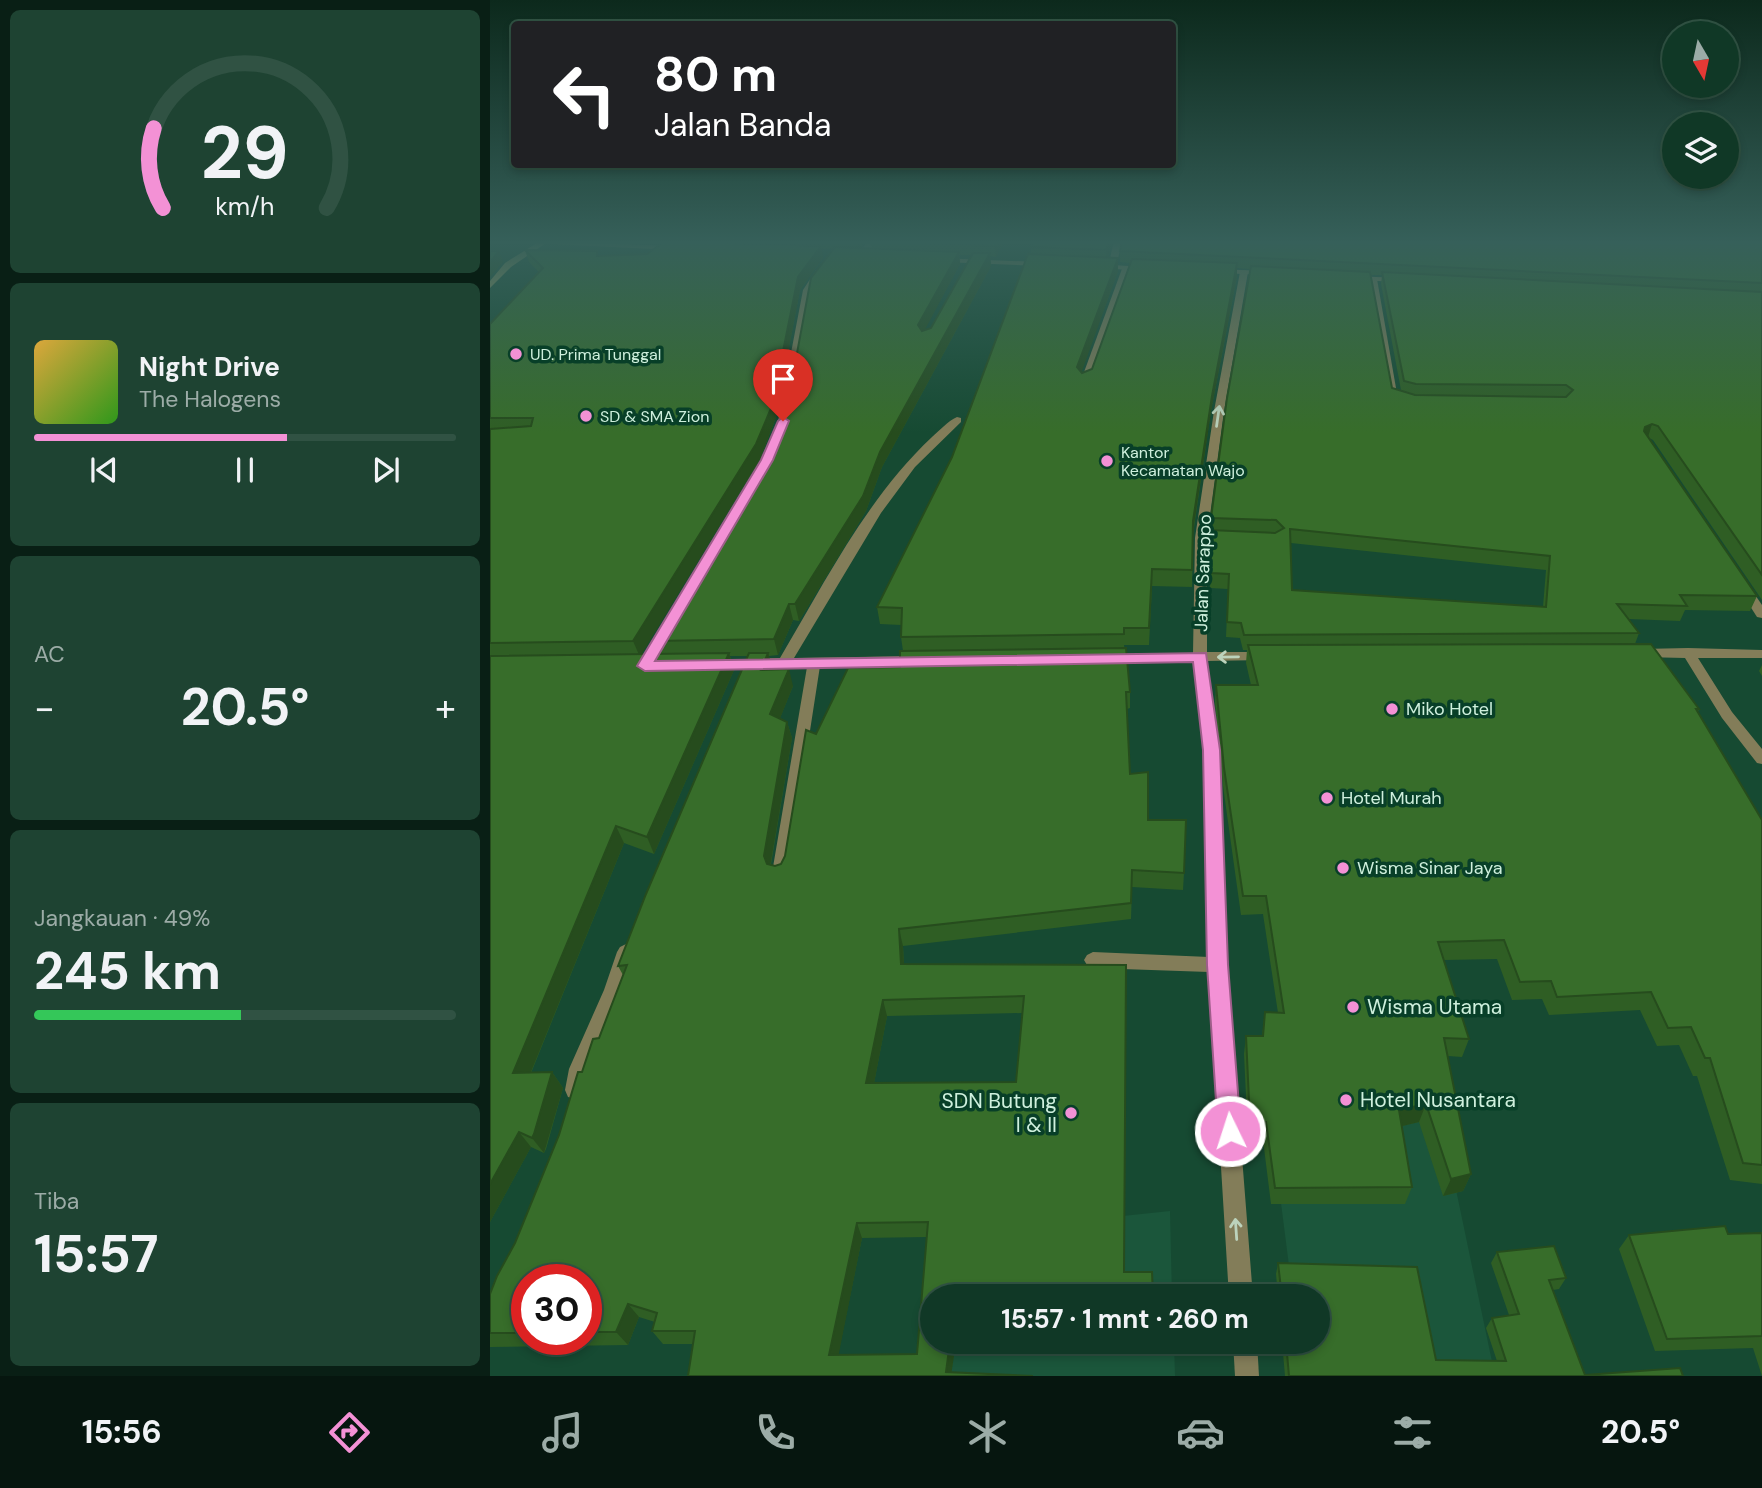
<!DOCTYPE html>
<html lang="id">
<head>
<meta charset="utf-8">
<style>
  :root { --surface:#103826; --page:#1e4332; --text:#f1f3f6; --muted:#9caca7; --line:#305243; --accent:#f391d5 }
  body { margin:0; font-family:"DM Sans",sans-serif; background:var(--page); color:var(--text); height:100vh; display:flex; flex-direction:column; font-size:26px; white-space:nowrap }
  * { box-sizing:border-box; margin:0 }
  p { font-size:23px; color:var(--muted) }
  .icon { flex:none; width:38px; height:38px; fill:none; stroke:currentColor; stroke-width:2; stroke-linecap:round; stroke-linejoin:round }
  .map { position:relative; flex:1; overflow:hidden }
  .sheet { display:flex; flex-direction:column; gap:10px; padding:10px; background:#091f15; width:490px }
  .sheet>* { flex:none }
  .top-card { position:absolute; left:21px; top:21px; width:665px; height:147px; border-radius:7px; box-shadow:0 4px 10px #0003,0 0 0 2px var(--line); background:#202124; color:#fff; overflow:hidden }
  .needle { width:46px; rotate:171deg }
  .buttons { position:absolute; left:1172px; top:21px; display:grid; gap:14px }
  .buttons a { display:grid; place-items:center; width:77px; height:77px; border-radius:50%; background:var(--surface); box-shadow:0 4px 10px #0003,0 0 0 2px var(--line); font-size:35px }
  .speed { position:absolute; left:21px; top:1264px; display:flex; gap:14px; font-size:35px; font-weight:700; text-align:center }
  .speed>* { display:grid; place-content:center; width:91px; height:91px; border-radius:50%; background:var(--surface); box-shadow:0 4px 10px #0003,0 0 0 2px var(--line); line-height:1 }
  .speed .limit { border:10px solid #d22; background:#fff; color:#111 }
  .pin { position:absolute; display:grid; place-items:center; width:60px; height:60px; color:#fff; margin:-72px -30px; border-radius:50% 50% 50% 0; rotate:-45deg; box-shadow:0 0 7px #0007 }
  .pin .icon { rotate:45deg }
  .me { position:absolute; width:77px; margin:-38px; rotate:356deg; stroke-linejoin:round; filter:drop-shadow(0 0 5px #0008) }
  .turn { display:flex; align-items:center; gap:24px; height:147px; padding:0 28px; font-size:32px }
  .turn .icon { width:91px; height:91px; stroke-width:2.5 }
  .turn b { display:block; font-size:49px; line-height:60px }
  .big { font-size:52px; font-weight:700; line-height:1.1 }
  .sheet .tile { flex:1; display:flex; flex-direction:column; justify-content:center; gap:10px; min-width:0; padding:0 24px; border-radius:10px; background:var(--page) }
  .sheet .dial { align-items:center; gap:0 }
  .dial svg { height:182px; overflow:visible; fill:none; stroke:var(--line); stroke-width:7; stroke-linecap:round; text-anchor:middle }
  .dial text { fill:var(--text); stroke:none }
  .song { display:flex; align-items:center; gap:21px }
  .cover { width:84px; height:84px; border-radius:10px; background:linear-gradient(135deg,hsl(40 70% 55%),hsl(110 70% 35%)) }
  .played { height:7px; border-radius:4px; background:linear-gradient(90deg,var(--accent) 60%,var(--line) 60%) }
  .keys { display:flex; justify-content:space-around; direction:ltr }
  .heat { display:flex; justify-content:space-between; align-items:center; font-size:38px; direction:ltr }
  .charge { height:10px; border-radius:5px; background:linear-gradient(90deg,#34c759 49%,var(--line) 0) }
  .trip { position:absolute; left:430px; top:1284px; width:410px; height:70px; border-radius:35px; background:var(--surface); box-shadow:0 4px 10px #0003,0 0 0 2px var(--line); font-weight:700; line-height:70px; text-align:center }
  .tabs { display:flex; height:112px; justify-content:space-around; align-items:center; background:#06160f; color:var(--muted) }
  .tabs .icon { width:49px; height:49px }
  .tabs .active { color:var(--accent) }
  .tabs b { font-size:32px; color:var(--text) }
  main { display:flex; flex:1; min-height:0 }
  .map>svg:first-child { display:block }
  .built { fill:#1b563b }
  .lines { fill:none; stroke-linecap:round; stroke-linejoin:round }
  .minor { fill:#837d59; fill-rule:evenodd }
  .tertiary { fill:#837d59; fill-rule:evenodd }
  .secondary { fill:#a99f65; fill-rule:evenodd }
  .wall { fill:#2f5e24; fill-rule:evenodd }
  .shaded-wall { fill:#264c1d }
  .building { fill:#376d2a; stroke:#264c1d; stroke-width:2; fill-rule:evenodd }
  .oneway { stroke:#bcd3bc }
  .route { fill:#f391d5; stroke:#9e5e8a; stroke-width:2 }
  .poi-dot { fill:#f391d5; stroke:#083f28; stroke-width:2.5 }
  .labels { text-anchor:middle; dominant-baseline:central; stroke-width:7; stroke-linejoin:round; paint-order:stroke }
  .far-poi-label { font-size:16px; fill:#cff0dd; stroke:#083f28; text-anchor:start }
  .street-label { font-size:18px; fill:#cff0dd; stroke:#083f28 }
  .poi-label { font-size:18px; fill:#cff0dd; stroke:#083f28; text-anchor:start }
  .near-poi-label { font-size:21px; fill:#cff0dd; stroke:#083f28; text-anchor:start }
</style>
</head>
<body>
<main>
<section class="sheet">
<div class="tile dial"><svg viewBox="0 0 100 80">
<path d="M14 69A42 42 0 1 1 86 69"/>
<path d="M14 69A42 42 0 0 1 10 34" stroke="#f391d5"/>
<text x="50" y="56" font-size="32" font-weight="700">29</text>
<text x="50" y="72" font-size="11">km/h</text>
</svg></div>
<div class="tile">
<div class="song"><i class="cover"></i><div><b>Night Drive</b><p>The Halogens</p></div></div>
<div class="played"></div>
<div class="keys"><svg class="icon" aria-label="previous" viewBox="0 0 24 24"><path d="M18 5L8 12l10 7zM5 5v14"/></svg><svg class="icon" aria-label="pause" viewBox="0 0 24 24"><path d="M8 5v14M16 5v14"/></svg><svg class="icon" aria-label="next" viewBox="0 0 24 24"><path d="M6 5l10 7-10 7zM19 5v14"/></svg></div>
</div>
<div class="tile"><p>AC</p>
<div class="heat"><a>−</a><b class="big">20.5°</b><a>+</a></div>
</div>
<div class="tile"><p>Jangkauan · 49%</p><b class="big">245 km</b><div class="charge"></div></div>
<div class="tile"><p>Tiba</p><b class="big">15:57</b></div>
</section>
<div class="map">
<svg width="1272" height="1376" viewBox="0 0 1272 1376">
  <rect width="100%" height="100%" fill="#164a32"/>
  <!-- built -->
  <g class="built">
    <polygon points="951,1118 1005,1376 828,1342 828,1297 803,1297 781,1125"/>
    <polygon points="680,1211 682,1297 447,1297 463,1234"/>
    <polygon points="443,1342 684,1342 685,1376 426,1376"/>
  </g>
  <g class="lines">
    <!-- minor -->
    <g class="minor">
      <polygon points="308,241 316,241 299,255 293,255 293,251"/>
      <polygon points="378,241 386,241 374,258 368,258 367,256"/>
      <polygon points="624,241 632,241 626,267 622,269 618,267"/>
      <polygon points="633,266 640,268 600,383 592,385 590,383"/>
      <polygon points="326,270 333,272 321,290 298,421 294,431 289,434 284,431 288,421 313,290"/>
      <polygon points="754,270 758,272 734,411 717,538 717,652 774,652 781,656 774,660 717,661 728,750 737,965 763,1297 739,1297 719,972 603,968 597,965 594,960 597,955 603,952 719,957 714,750 704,661 619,662 612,658 619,654 703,653 705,538 724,411 750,272"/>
      <polygon points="883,277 887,279 906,388 901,391 896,388 879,279"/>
      <path d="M 467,417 L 471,418 L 471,422 L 425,467 L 391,513 L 304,658 L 427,656 L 434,660 L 427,664 L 330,666 L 298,873 L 296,878 L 290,880 L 284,878 L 282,873 L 317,667 L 224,668 L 217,664 L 224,660 L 290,658 C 335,582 377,498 442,437 C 450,430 458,421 467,417 Z"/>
      <polygon points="1255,585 1259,586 1272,605 1272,618 1267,617 1249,589"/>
      <polygon points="175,626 182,630 159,669 154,670 149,669 147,666 170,627"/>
      <polygon points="1198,648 1272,650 1272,658 1208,658 1242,712 1272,749 1272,764 1267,763 1232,718 1195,658 1151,657 1144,653 1151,649"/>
      <path d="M 136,944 L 142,947 L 145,952 C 132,991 116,1027 101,1065 C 96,1075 97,1086 92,1097 L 85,1099 L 78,1097 L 75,1090 L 79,1069 L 114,990 L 127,952 L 130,947 Z"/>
      <polygon points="743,1342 767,1342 769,1376 745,1376"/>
    </g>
    <!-- tertiary -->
    <g class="tertiary">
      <polygon points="38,241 183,246 187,248 183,250 42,243"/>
      <polygon points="449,258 550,262 554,264 550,266 452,262 449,262"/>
      <polygon points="606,264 655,267 659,269 655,271 609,268 606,268"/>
      <polygon points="725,269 778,271 782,273 778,275 728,273 724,271"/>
      <polygon points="861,276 911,278 915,280 911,282 864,280 860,278"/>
    </g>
    <!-- secondary -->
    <polygon class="secondary" points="50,241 59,241 21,267 0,288 0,281 15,263"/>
  </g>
  <!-- wall -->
  <g class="wall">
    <path d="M 175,241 L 304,241 L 297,245 L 311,246 L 310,241 L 375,241 L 370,248 L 382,248 L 380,241 L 514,241 L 506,257 L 500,256 L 501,266 L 392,467 L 376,511 L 309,621 L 303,620 L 288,655 L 279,656 L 283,670 L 303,686 L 290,718 L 297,722 L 302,738 L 281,864 L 285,866 L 291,864 L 295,856 L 326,734 L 410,667 L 413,651 L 411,637 L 411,625 L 390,624 L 387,607 L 462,457 L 541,255 L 541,247 L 543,241 L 622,241 L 618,258 L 628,271 L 591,372 L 592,373 L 602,369 L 640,263 L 630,262 L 630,251 L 1272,241 L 1272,600 L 1163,440 L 1159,438 L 1267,596 L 1260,611 L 1195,610 L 1190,621 L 1139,619 L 1149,633 L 1145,644 L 1209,709 L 1208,712 L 1272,820 L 1272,1184 L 1240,1180 L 1207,1076 L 1203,1076 L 1189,1045 L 1167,1046 L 1150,1010 L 1059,1015 L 1052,999 L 1022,1000 L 1007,959 L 954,960 L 979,1039 L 972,1057 L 958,1056 L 981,1174 L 973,1191 L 953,1196 L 929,1122 L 912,1126 L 922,1187 L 915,1204 L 781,1204 L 773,1140 L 758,1139 L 754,1054 L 756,1036 L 772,1036 L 775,1012 L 788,1013 L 773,914 L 751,915 L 733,786 L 725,703 L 726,685 L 761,685 L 756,663 L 757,650 L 753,650 L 750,638 L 736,637 L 738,589 L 720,588 L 721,518 L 760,269 L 747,268 L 747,276 L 721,411 L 703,534 L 702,587 L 662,586 L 659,645 L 634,645 L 640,692 L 640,708 L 637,709 L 640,774 L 658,820 L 694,873 L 693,890 L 642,887 L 641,919 L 413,946 L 414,964 L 636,965 L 443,1297 L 443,1342 L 466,1342 L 461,1373 L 198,1376 L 203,1344 L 173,1344 L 162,1331 L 165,1322 L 149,1317 L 138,1345 L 0,1347 L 0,1294 L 25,1243 L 69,1135 L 92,1072 L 109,1038 L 133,975 L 128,966 L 258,656 L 240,656 L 244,670 L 164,854 L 134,843 L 41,1073 L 62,1072 L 73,1088 L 56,1149 L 54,1153 L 41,1147 L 0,1222 L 0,324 L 49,272 L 39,262 L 35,250 L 108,256 L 157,254 ZM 331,249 L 343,249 L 297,407 L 281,446 L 163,641 L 168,654 L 151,654 L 270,459 L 285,420 L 310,290 L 333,258 ZM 469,255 L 481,255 L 441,328 L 434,330 L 470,264 ZM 881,275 L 892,275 L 891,284 L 911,390 L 902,388 ZM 801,543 L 1056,570 L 1053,607 L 802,590 ZM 532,1013 L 526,1082 L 384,1083 L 397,1016 ZM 437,1237 L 427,1354 L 348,1355 L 372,1238 ZM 37,1279 L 96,1279 L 96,1339 L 37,1339 Z"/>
    <polygon points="1272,665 1272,676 1269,671"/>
    <polygon points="1272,1233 1272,1376 1263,1348 1165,1351 1129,1249 1139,1235"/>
    <polygon points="1007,1252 1076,1278 1069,1289 1063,1290 1095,1375 1193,1376 795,1376 792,1342 828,1342 828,1297 788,1297 786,1274 788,1263 946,1360 1007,1361 996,1328 1002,1318 1019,1315 1001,1263"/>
  </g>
  <!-- shaded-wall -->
  <g class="shaded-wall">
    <polygon points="0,241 13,241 0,246"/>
    <polygon points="292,241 304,241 294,247"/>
    <polygon points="366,241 375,241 368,251"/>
    <polygon points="508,241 514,241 506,257 505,246"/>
    <polygon points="619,241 622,241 617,261 616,250"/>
    <polygon points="331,246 333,258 310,290 285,420 270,459 150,657 143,641 308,277"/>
    <polygon points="9,251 13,262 0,277 0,262"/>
    <polygon points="469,252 470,264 430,339 428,325"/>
    <polygon points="500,253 501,266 392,467 376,511 309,621 305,604"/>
    <polygon points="628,258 628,271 588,382 587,367"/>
    <polygon points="747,263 747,276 721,411 702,538 703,521 722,396"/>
    <polygon points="1162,424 1158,437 1151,441 1155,427"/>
    <polygon points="299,604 303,620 288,655 284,639"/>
    <polygon points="239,653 244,670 164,854 157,837"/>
    <polygon points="278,653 283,669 276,687 271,670"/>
    <polygon points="299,669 303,686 285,731 280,714"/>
    <polygon points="297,722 302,738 279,873 274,856"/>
    <polygon points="126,826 134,843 34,1089 23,1073"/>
    <polygon points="409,929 413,946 415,981 411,964"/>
    <polygon points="393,1000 397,1016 381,1099 376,1083"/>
    <polygon points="62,1072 73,1088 54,1153 42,1138"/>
    <polygon points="936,1104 929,1122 904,1128 909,1110"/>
    <polygon points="29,1132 41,1147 0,1222 0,1184"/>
    <polygon points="981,1174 973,1191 953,1196 961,1179"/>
    <polygon points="367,1223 372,1238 346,1368 339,1355"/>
    <polygon points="138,1304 149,1317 138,1345 126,1332"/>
    <polygon points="460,1342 466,1342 461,1376 456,1372"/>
  </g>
  <!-- building -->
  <g class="building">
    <polygon points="175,241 331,246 308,277 282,406 266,444 143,641 0,643 0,429 41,426 43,418 0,418 0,324 53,268 35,250 107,251 107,256 157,254"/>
    <polygon points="392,241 508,241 505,246"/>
    <polygon points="543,241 619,241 616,250 541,247"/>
    <polygon points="632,241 1272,241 1272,283 630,251"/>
    <polygon points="345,247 469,252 428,325 432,331 441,328 483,253 500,253 390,452 373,496 305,604 299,604 284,639 163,641 281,446 297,407 321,278"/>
    <polygon points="0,251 9,251 0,262"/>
    <polygon points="538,254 628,258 587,367 592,373 602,369 642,259 747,263 722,396 703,521 702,570 662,569 659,628 634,628 634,634 411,637 412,608 387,607 462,457"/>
    <path d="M 761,266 L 880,272 L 902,388 L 925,395 L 1076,397 L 1083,390 L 1076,385 L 926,384 L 914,381 L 892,272 L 1272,292 L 1272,575 L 1168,426 L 1162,424 L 1155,427 L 1154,431 L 1267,596 L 1190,595 L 1197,606 L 1127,604 L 1149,633 L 754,635 L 751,623 L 737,622 L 739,574 L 721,573 L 720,530 L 785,533 L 794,528 L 786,520 L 721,518 L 737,398 ZM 800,529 L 1060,556 L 1056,607 L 802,590 Z"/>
    <polygon points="1161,644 1209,709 1206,709 1272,820 1272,1165 1253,1163 1220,1058 1215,1058 1201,1027 1178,1028 1161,992 1067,997 1061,981 1030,982 1014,940 948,942 979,1039 954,1038 981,1174 961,1179 936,1104 909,1110 922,1187 785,1188 776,1122 760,1122 756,1036 773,1036 775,1012 794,1013 776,896 753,896 734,768 726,685 768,685 758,645"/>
    <path d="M 636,648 L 640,692 L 636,692 L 640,774 L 658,772 L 658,820 L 696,820 L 694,873 L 642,870 L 641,903 L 409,929 L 411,964 L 636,965 L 634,1272 L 662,1272 L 663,1297 L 443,1297 L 443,1342 L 460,1342 L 456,1372 L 543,1376 L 198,1376 L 205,1331 L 162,1331 L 167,1313 L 138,1304 L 126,1332 L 96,1332 L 96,1279 L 37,1279 L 37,1333 L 0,1333 L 0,1294 L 7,1276 L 25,1243 L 69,1135 L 88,1072 L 92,1072 L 103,1039 L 109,1038 L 137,965 L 128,966 L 156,894 L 259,653 L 278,653 L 271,670 L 299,669 L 280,714 L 297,722 L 274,856 L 277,864 L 285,866 L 291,864 L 295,856 L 316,730 L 326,734 L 358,668 L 410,667 L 410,651 ZM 534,996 L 526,1082 L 376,1083 L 393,1000 ZM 438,1222 L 427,1354 L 339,1355 L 367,1223 Z"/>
    <polygon points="239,653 157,837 126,826 23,1073 62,1072 44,1134 42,1138 29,1132 0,1184 0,656"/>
    <polygon points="1235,1226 1238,1234 1272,1233 1272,1336 1177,1339 1139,1235"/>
    <polygon points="1064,1246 1076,1278 1059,1280 1095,1375 1190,1368 1193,1376 799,1376 796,1342 828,1342 828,1297 792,1297 788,1263 927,1267 946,1360 1016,1361 1002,1318 1029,1314 1007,1252"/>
  </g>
  <!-- one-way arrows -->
  <defs><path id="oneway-shaft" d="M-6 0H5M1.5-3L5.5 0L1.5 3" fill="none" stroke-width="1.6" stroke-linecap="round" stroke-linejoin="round" transform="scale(1.75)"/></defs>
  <g class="oneway">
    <use href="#oneway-shaft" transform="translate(728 416) rotate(-82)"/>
    <use href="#oneway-shaft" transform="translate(738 657) rotate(179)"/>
    <use href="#oneway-shaft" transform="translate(746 1229) rotate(-94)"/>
  </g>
  <!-- sky -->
  <linearGradient id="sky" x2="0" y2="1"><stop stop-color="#0c291c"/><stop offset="0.56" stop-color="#36605a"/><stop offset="1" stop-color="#36605a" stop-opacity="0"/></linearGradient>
  <rect width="1272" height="433" fill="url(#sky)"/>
  <!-- route -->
  <polygon class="route" points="293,417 299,421 283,460 165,661 716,653 730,750 738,965 751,1131 748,1139 740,1142 731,1139 728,1131 717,965 713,750 703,662 155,671 147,666 271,460 288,421"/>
  <!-- markers -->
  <g class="poi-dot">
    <circle cx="26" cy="354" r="7"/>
    <circle cx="96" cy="416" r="7"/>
    <circle cx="617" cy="461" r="7"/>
    <circle cx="902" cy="709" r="7"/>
    <circle cx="837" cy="798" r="7"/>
    <circle cx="853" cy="868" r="7"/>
    <circle cx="863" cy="1007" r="7"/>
    <circle cx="856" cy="1100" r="7"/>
    <circle cx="581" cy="1113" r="7"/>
  </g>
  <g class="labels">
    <!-- far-poi labels -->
    <g class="far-poi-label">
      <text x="40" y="354">UD. Prima Tunggal</text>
      <text x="110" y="416">SD &amp; SMA Zion</text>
      <text x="631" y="452">Kantor<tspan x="631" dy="18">Kecamatan Wajo</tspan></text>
    </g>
    <!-- street labels -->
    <g class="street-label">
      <text transform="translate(713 573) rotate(-88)">Jalan Sarappo</text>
    </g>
    <!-- poi labels -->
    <g class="poi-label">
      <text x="916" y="709">Miko Hotel</text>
      <text x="851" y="798">Hotel Murah</text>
      <text x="867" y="868">Wisma Sinar Jaya</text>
    </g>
    <!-- near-poi labels -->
    <g class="near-poi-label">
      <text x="877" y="1007">Wisma Utama</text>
      <text x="870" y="1100">Hotel Nusantara</text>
      <text x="567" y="1101" text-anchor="end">SDN Butung<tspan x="567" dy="24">I &amp; II</tspan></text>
    </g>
  </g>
</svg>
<div class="buttons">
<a><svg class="needle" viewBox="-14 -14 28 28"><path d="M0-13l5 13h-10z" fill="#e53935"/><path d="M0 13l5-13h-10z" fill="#9caca7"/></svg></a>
<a><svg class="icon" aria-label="layers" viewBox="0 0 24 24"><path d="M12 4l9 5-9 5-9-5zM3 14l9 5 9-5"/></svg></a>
</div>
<div class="speed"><div class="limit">30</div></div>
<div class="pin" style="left:293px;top:421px;background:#d93025"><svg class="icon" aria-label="arrive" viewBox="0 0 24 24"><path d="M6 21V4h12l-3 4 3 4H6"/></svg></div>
<svg class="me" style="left:740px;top:1131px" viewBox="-20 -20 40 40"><circle r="17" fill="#f391d5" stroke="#fff" stroke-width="3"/><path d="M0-11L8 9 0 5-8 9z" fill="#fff"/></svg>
<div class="trip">15:57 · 1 mnt · 260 m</div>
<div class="top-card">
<div class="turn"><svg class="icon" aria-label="left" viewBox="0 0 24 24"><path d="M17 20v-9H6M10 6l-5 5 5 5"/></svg><div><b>80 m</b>Jalan Banda</div></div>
</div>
</div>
</main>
<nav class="tabs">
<b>15:56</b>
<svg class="icon active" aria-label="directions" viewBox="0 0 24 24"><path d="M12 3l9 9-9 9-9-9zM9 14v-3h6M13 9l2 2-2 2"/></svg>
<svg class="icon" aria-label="music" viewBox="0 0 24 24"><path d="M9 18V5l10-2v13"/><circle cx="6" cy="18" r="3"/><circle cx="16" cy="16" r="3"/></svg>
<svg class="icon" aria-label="phone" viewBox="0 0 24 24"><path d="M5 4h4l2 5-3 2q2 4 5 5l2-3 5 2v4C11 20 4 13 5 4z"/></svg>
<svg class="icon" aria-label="climate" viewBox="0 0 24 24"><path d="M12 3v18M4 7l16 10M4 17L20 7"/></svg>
<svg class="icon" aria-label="car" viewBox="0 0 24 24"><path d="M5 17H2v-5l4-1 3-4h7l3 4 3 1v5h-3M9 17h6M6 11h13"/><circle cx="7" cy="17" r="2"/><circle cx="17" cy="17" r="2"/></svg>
<svg class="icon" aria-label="filters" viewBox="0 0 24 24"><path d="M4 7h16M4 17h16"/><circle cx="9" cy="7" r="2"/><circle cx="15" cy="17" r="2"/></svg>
<b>20.5°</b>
</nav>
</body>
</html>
